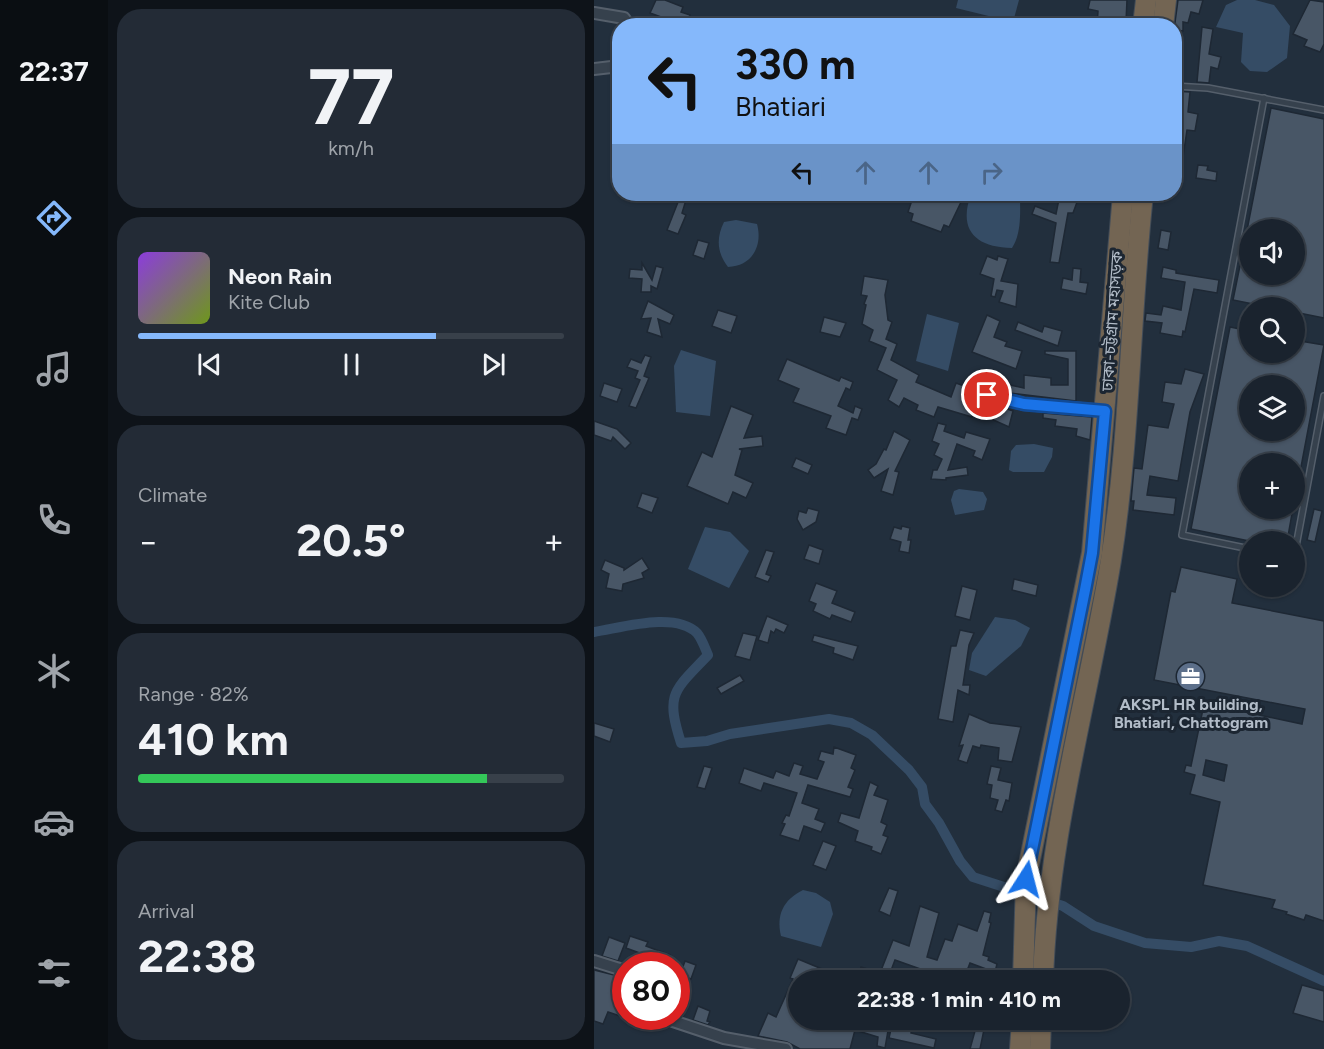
<!DOCTYPE html>
<html lang="en">
<head>
<meta charset="utf-8">
<style>
  :root { --surface:#1a232e; --page:#232b36; --text:#f1f3f6; --muted:#9fa4aa; --line:#38404a; --accent:#85b8fb }
  body { margin:0; font-family:Figtree,"Noto Sans Bengali",sans-serif; background:var(--page); color:var(--text); height:100vh; display:flex; flex-direction:column; font-size:22px; white-space:nowrap }
  * { box-sizing:border-box; margin:0 }
  p { font-size:20px; color:var(--muted) }
  .icon { flex:none; width:33px; height:33px; fill:none; stroke:currentColor; stroke-width:2; stroke-linecap:round; stroke-linejoin:round }
  .map { position:relative; flex:1; overflow:hidden }
  .details { display:flex; flex-direction:column; gap:9px; padding:9px; background:#0e1319; width:486px }
  .details>* { flex:none }
  .top-card { position:absolute; left:18px; top:18px; width:570px; height:183px; border-radius:24px; box-shadow:0 2px 4px #0004,0 0 0 2px var(--line); background:#85b8fb; color:#111; overflow:hidden }
  .controls { position:absolute; left:645px; top:219px; display:grid; gap:12px }
  .controls a { display:grid; place-items:center; width:66px; height:66px; border-radius:50%; background:var(--surface); box-shadow:0 2px 4px #0004,0 0 0 2px var(--line); font-size:30px }
  .speed { position:absolute; left:18px; top:952px; display:flex; gap:12px; font-size:30px; font-weight:700; text-align:center }
  .speed>* { display:grid; place-content:center; width:78px; height:78px; border-radius:50%; background:var(--surface); box-shadow:0 2px 4px #0004,0 0 0 2px var(--line); line-height:1 }
  .speed .limit { border:9px solid #d22; background:#fff; color:#111 }
  .pin { position:absolute; display:grid; place-items:center; width:51px; height:51px; color:#fff; margin:-26px; border:3px solid #fff; border-radius:50%; box-shadow:0 2px 6px #0007 }
  .me { position:absolute; width:66px; margin:-33px; rotate:9deg; stroke-linejoin:round; filter:drop-shadow(0 0 4px #0008) }
  .turn { display:flex; align-items:center; gap:21px; height:126px; padding:0 24px; font-size:27px }
  .turn .icon { width:78px; height:78px; stroke-width:2.5 }
  .turn b { display:block; font-size:42px; line-height:51px }
  .lanes { display:flex; align-items:center; height:57px; padding:0 24px; background:#0003; justify-content:center; gap:30px; direction:ltr }
  .lanes .off { opacity:.35 }
  .big { font-size:45px; font-weight:700; line-height:1.1 }
  .details .card { flex:1; display:flex; flex-direction:column; justify-content:center; gap:9px; min-width:0; padding:0 21px; border-radius:24px; background:var(--page) }
  .details .dial { align-items:center; gap:0 }
  .dial b { font-size:78px; line-height:1 }
  .song { display:flex; align-items:center; gap:18px }
  .cover { width:72px; height:72px; border-radius:9px; background:linear-gradient(135deg,hsl(270 70% 55%),hsl(80 70% 35%)) }
  .played { height:6px; border-radius:3px; background:linear-gradient(90deg,var(--accent) 70%,var(--line) 70%) }
  .keys { display:flex; justify-content:space-around; direction:ltr }
  .heat { display:flex; justify-content:space-between; align-items:center; font-size:33px; direction:ltr }
  .charge { height:9px; border-radius:4px; background:linear-gradient(90deg,#34c759 82%,var(--line) 0) }
  .trip { position:absolute; left:194px; top:970px; width:342px; height:60px; border-radius:30px; background:var(--surface); box-shadow:0 2px 4px #0004,0 0 0 2px var(--line); font-weight:700; line-height:60px; text-align:center }
  main { display:flex; flex:1; min-height:0 }
  .menu { display:flex; flex-direction:column; width:108px; justify-content:space-around; align-items:center; background:#0a0e12; color:var(--muted) }
  .menu .icon { width:42px; height:42px }
  .menu .on { color:var(--accent) }
  .menu b { font-size:27px; color:var(--text) }
  .map>svg:first-child { display:block }
  .water { fill:#354c65 }
  .lines { fill:none; stroke-linecap:round; stroke-linejoin:round }
  .canal { stroke:#354c65; stroke-width:10 }
  .building { fill:#485666; stroke:#1e2834; stroke-width:1.5; fill-rule:evenodd }
  .lane-casing { stroke:#555f6b; stroke-width:8 }
  .street-casing { stroke:#555f6b; stroke-width:14 }
  .highway-casing { stroke:#424c58; stroke-width:22 }
  .lane { stroke:#36414d; stroke-width:5 }
  .street { stroke:#36414d; stroke-width:10 }
  .highway { stroke:#736553; stroke-width:20 }
  .route-casing { stroke:#114b97; stroke-width:15 }
  .route { stroke:#1a73e8; stroke-width:10 }
  .labels { text-anchor:middle; dominant-baseline:central; stroke-width:6; stroke-linejoin:round; paint-order:stroke }
  .street-label { font-size:16px; fill:#b2bcc8; stroke:#1c2632 }
  .poi-label { font-size:16px; font-weight:bold; fill:#b2bcc8; stroke:#1c2632 }
</style>
</head>
<body>
<main>
<nav class="menu">
<b>22:37</b>
<svg class="icon on" aria-label="directions" viewBox="0 0 24 24"><path d="M12 3l9 9-9 9-9-9zM9 14v-3h6M13 9l2 2-2 2"/></svg>
<svg class="icon" aria-label="music" viewBox="0 0 24 24"><path d="M9 18V5l10-2v13"/><circle cx="6" cy="18" r="3"/><circle cx="16" cy="16" r="3"/></svg>
<svg class="icon" aria-label="phone" viewBox="0 0 24 24"><path d="M5 4h4l2 5-3 2q2 4 5 5l2-3 5 2v4C11 20 4 13 5 4z"/></svg>
<svg class="icon" aria-label="climate" viewBox="0 0 24 24"><path d="M12 3v18M4 7l16 10M4 17L20 7"/></svg>
<svg class="icon" aria-label="car" viewBox="0 0 24 24"><path d="M5 17H2v-5l4-1 3-4h7l3 4 3 1v5h-3M9 17h6M6 11h13"/><circle cx="7" cy="17" r="2"/><circle cx="17" cy="17" r="2"/></svg>
<svg class="icon" aria-label="filters" viewBox="0 0 24 24"><path d="M4 7h16M4 17h16"/><circle cx="9" cy="7" r="2"/><circle cx="15" cy="17" r="2"/></svg>
</nav>
<section class="details">
<div class="card dial"><b>77</b><p>km/h</p></div>
<div class="card">
<div class="song"><i class="cover"></i><div><b>Neon Rain</b><p>Kite Club</p></div></div>
<div class="played"></div>
<div class="keys"><svg class="icon" aria-label="previous" viewBox="0 0 24 24"><path d="M18 5L8 12l10 7zM5 5v14"/></svg><svg class="icon" aria-label="pause" viewBox="0 0 24 24"><path d="M8 5v14M16 5v14"/></svg><svg class="icon" aria-label="next" viewBox="0 0 24 24"><path d="M6 5l10 7-10 7zM19 5v14"/></svg></div>
</div>
<div class="card"><p>Climate</p>
<div class="heat"><a>−</a><b class="big">20.5°</b><a>+</a></div>
</div>
<div class="card"><p>Range · 82%</p><b class="big">410 km</b><div class="charge"></div></div>
<div class="card"><p>Arrival</p><b class="big">22:38</b></div>
</section>
<div class="map">
<svg width="730" height="1049" viewBox="0 0 730 1049">
  <rect width="100%" height="100%" fill="#222f3d"/>
  <!-- water -->
  <g class="water">
    <polygon points="364,0 425,0 419,22 362,8"/>
    <polygon points="661,0 680,5 696,26 693,58 673,72 656,71 647,62 649,33 622,27 632,5 643,0"/>
    <path d="M 377,194 L 426,194 C 426,211 428,233 418,248 C 381,247 364,230 377,194 Z"/>
    <path d="M 142,220 L 163,224 C 169,246 158,266 134,267 C 123,253 122,238 130,222 Z"/>
    <polygon points="333,314 365,323 354,371 322,361"/>
    <polygon points="87,350 122,361 116,416 82,412 80,366"/>
    <polygon points="440,444 459,448 458,457 450,472 419,472 415,470 417,451 422,445"/>
    <polygon points="365,489 389,492 393,499 390,510 361,515 357,500 360,491"/>
    <polygon points="111,527 136,532 155,551 135,588 94,569"/>
    <polygon points="401,617 421,620 436,628 427,646 392,676 375,670 378,653"/>
    <path d="M 209,890 L 222,893 L 236,902 L 239,914 L 227,947 L 187,936 C 182,915 189,900 209,890 Z"/>
  </g>
  <g class="lines">
    <!-- canal -->
    <path class="canal" d="M 0,632 C 27,628 81,611 103,633 C 108,639 111,648 114,655 C 80,691 71,693 87,743 L 113,741 L 136,734 L 235,719 L 257,723 L 278,735 L 315,770 L 328,787 L 331,804 L 345,823 L 366,861 L 379,877 L 469,906 L 500,926 L 551,943 L 597,947 L 625,941 L 653,946 L 730,981"/>
  </g>
  <!-- building -->
  <g class="building">
    <polygon points="62,0 71,0 89,7 87,12 96,15 92,26 56,13"/>
    <polygon points="496,0 533,0 532,22 513,22 513,26 503,26 504,11 494,9"/>
    <polygon points="584,0 609,0 605,14 597,12 594,23 589,22 589,31 580,30"/>
    <polygon points="716,0 730,2 730,44 726,52 710,46 713,40 699,34"/>
    <polygon points="608,27 619,29 615,54 627,57 624,69 617,67 615,83 603,82"/>
    <polygon points="580,91 596,92 594,112 604,114 601,131 593,130 585,184 580,184 584,139 580,139"/>
    <polygon points="677,108 730,119 730,318 700,312 700,308 679,308 639,300 652,236 656,236 656,274 700,274 700,230 653,230"/>
    <polygon points="604,165 614,166 613,170 623,172 622,181 602,178"/>
    <polygon points="320,194 360,194 358,197 368,200 355,227 350,225 347,232 317,221 319,214 314,212"/>
    <polygon points="466,194 486,194 479,213 474,213 465,263 456,262 462,223 438,214 441,206 462,214"/>
    <polygon points="86,197 92,200 88,213 92,215 84,234 73,230"/>
    <polygon points="567,230 577,232 574,250 564,248"/>
    <polygon points="104,240 115,243 110,259 99,255"/>
    <polygon points="393,256 403,260 404,256 414,259 407,281 424,284 422,307 405,302 409,291 403,290 401,297 397,296 400,279 386,274"/>
    <polygon points="48,263 58,280 62,266 69,268 63,289 57,286 57,292 47,292 48,279 35,278 36,269 48,270"/>
    <polygon points="569,267 582,270 582,273 625,280 623,293 600,289 591,332 589,331 588,337 566,333 568,323 551,321 552,313 567,315 569,306 587,310 591,282 567,278"/>
    <polygon points="479,268 487,269 486,282 494,283 492,294 467,289 469,278 478,280"/>
    <polygon points="270,276 294,280 291,295 294,320 298,322 292,339 303,344 297,360 325,375 322,382 357,397 362,383 384,391 378,417 344,407 340,417 322,410 324,405 310,398 305,407 294,400 303,380 283,370 292,348 275,341 279,330 268,324 272,305 270,304 273,296 267,295"/>
    <polygon points="54,301 80,315 76,324 64,319 68,337 53,332 57,318 47,319"/>
    <polygon points="124,310 143,316 137,333 118,326"/>
    <polygon points="393,315 406,321 400,337 413,342 411,346 428,351 422,369 378,352"/>
    <polygon points="230,317 252,323 246,337 226,332"/>
    <polygon points="424,322 448,332 450,326 468,331 464,346 421,330"/>
    <path d="M 636,327 L 656,331 L 656,352 L 700,352 L 700,340 L 730,345 L 704,483 L 700,483 L 700,464 L 656,464 L 656,508 L 699,508 L 693,542 L 660,542 L 597,529 ZM 656,386 L 700,386 L 700,430 L 656,430 Z"/>
    <polygon points="451,351 482,351 482,401 415,393 416,385 430,388 430,375 457,378 457,385 474,385 474,359 451,354"/>
    <polygon points="51,355 57,357 50,376 55,378 42,408 35,406 46,380 41,378 44,371 33,367 37,359 47,363"/>
    <polygon points="193,359 245,381 247,377 259,382 256,390 252,388 244,406 259,413 261,406 268,409 264,420 258,418 252,435 232,428 237,416 199,402 205,389 184,380"/>
    <polygon points="591,369 610,374 596,412 584,481 556,476 553,495 582,498 580,515 539,510 540,501 537,501 540,468 548,469 554,425 574,428 580,404 568,402 571,382 587,384"/>
    <polygon points="10,383 28,389 23,402 6,396"/>
    <polygon points="400,404 419,411 415,427 395,418"/>
    <polygon points="137,406 159,415 150,438 168,436 169,446 145,449 148,450 141,475 159,483 152,498 139,492 134,504 93,486 108,452 118,457"/>
    <polygon points="449,413 498,417 496,440 482,436 483,429 461,426 462,420 449,418"/>
    <polygon points="0,421 23,429 37,443 31,449 19,437 17,441 0,435"/>
    <polygon points="344,423 352,425 350,431 370,438 372,432 396,439 388,460 379,456 381,451 363,444 354,470 373,467 374,475 352,478 352,480 337,479 339,470 343,470 348,459 340,455 345,444 338,441"/>
    <polygon points="300,431 316,440 301,471 305,472 299,495 287,491 294,469 280,478 274,470 282,464 290,449 292,450"/>
    <polygon points="202,458 218,465 214,474 198,467"/>
    <polygon points="48,493 64,498 58,513 43,507"/>
    <polygon points="214,508 225,511 222,522 209,530 203,519 205,511 212,513"/>
    <polygon points="720,509 728,511 721,542 713,540"/>
    <polygon points="308,526 316,528 314,540 317,540 315,553 305,551 307,542 296,539 300,527 307,529"/>
    <polygon points="215,545 229,550 225,564 210,559"/>
    <polygon points="172,550 180,552 172,574 177,576 174,582 161,577"/>
    <polygon points="48,558 55,569 48,573 50,578 29,584 28,591 12,588 15,574 7,570 11,560 30,568 30,570"/>
    <path d="M 587,567 L 643,579 L 638,603 L 730,621 L 730,921 L 712,915 L 710,920 L 692,914 L 693,912 L 678,908 L 681,900 L 609,885 L 626,802 L 596,794 L 601,775 L 590,772 L 592,765 L 597,766 L 609,709 L 626,712 L 627,707 L 708,724 L 711,709 L 560,680 L 577,591 L 581,592 ZM 612,760 L 633,765 L 630,781 L 609,775 Z"/>
    <polygon points="420,579 444,585 442,596 418,590"/>
    <polygon points="222,583 243,591 238,603 261,612 257,622 238,615 236,619 219,611 222,604 215,601"/>
    <polygon points="368,586 383,590 376,620 361,616"/>
    <polygon points="173,616 194,625 190,633 182,629 180,633 177,631 174,643 164,640"/>
    <polygon points="366,630 380,633 375,645 369,685 376,685 375,695 364,690 359,722 344,719 357,646 362,646"/>
    <polygon points="149,633 163,636 156,660 141,656"/>
    <polygon points="220,635 264,646 259,660 239,653 240,648 218,641"/>
    <polygon points="146,675 150,681 127,694 123,688"/>
    <polygon points="375,714 396,723 427,727 418,762 404,760 405,748 387,745 386,748 379,746 373,763 364,760 369,745 365,746"/>
    <polygon points="0,723 20,729 16,742 0,736"/>
    <polygon points="240,747 262,755 257,768 261,770 254,787 259,789 256,797 214,785 208,803 225,809 221,819 231,823 227,832 210,826 205,841 186,835 191,824 188,823 192,815 195,816 203,793 170,783 167,791 145,783 150,768 179,778 182,771 195,776 200,763 209,766 206,774 223,779 230,762 224,760 227,751 239,754"/>
    <polygon points="110,766 118,768 111,789 103,787"/>
    <polygon points="397,766 407,768 404,780 418,783 415,801 412,800 408,812 401,810 404,800 396,798 398,785 393,784"/>
    <polygon points="276,782 284,786 280,795 294,800 287,822 293,825 289,835 294,837 287,854 277,850 278,847 261,841 264,831 244,822 247,813 265,818"/>
    <polygon points="229,841 242,846 232,870 219,865"/>
    <polygon points="295,888 304,891 296,916 285,911"/>
    <polygon points="326,906 345,913 333,957 343,960 351,939 358,941 364,924 383,931 390,911 397,913 395,922 397,923 389,955 395,957 394,960 403,964 401,972 408,974 405,981 387,981 392,969 376,963 369,981 360,981 301,960 293,981 275,981 264,977 267,967 286,973 299,940 315,946"/>
    <polygon points="36,936 54,942 52,946 76,955 72,966 60,966 62,959 32,948"/>
    <polygon points="15,937 31,943 24,961 8,956"/>
    <polygon points="204,959 228,969 223,981 204,981 204,1020 275,1020 273,1028 294,1031 291,1048 283,1046 284,1037 261,1030 256,1049 206,1049 193,1042 164,1036 174,1013 182,1017 199,979 196,978"/>
    <polygon points="91,961 102,965 97,979 86,975"/>
    <polygon points="0,970 32,978 32,1018 14,1012 9,1024 0,1021"/>
    <polygon points="708,985 730,991 730,1022 699,1013"/>
    <polygon points="104,1006 116,1011 113,1021 116,1022 114,1025 99,1020"/>
    <polygon points="299,1020 320,1020 317,1033 342,1039 340,1048 295,1038"/>
    <polygon points="384,1020 392,1020 386,1049 376,1049"/>
  </g>
  <g class="lines">
    <defs>
      <g id="lane">
        <polyline points="580,86 614,88 730,110"/>
        <polyline points="656,549 588,535 670,98"/>
        <polyline points="700,557 730,396"/>
      </g>
      <g id="street">
        <polyline points="0,13 30,18 35,26"/>
        <polyline points="0,69 26,66"/>
        <polyline points="393,395 430,404 511,411"/>
        <polyline points="0,961 32,971"/>
        <polyline points="75,1017 79,1021 130,1038 192,1049"/>
      </g>
      <g id="highway">
        <polyline points="549,26 552,0"/>
        <polyline points="569,26 572,0"/>
        <polyline points="429,981 432,879 498,553 529,194"/>
        <path d="M 449,981 C 453,838 494,700 517,560 C 536,439 536,315 549,194"/>
        <polyline points="426,1049 428,1020"/>
        <polyline points="446,1049 447,1020"/>
      </g>
    </defs>
    <!-- lane casing -->
    <use href="#lane" class="lane-casing"/>
    <!-- street casing -->
    <use href="#street" class="street-casing"/>
    <!-- highway casing -->
    <use href="#highway" class="highway-casing"/>
    <!-- lane -->
    <use href="#lane" class="lane"/>
    <!-- street -->
    <use href="#street" class="street"/>
    <!-- highway -->
    <use href="#highway" class="highway"/>
  </g>
  <g class="lines">
    <defs>
      <polyline id="route" points="393,395 430,404 511,411 498,553 491,590 432,879"/>
    </defs>
    <!-- route casing -->
    <use href="#route" class="route-casing"/>
    <!-- route -->
    <use href="#route" class="route"/>
  </g>
  <!-- icons -->
  <defs>
    <symbol id="office-disc" viewBox="-11 -11 22 22"><circle r="9.5" fill="#5c6f8a" stroke="#1c2632"/><path d="M-6-3h4V-5.5h4V-3h4V5H-6ZM-1-4.5V-3h2v-1.5ZM-6 0V1H6V0Z" fill="#fff"/></symbol>
  </defs>
  <g fill-rule="evenodd">
    <use href="#office-disc" x="580" y="660" width="33" height="33"/>
  </g>
  <g class="labels">
    <!-- street labels -->
    <g class="street-label">
      <text transform="translate(518 321) rotate(-86)">ঢাকা-চট্টগ্রাম মহাসড়ক</text>
    </g>
    <!-- poi labels -->
    <g class="poi-label">
      <text x="597" y="704">AKSPL HR building,<tspan x="597" dy="18">Bhatiari, Chattogram</tspan></text>
    </g>
  </g>
</svg>
<div class="controls">
<a><svg class="icon" aria-label="sound" viewBox="0 0 24 24"><path d="M4 9h4l5-4v14l-5-4H4zM17 9q2 3 0 6"/></svg></a>
<a><svg class="icon" aria-label="search" viewBox="0 0 24 24"><circle cx="10" cy="10" r="6"/><path d="M15 15l6 6"/></svg></a>
<a><svg class="icon" aria-label="layers" viewBox="0 0 24 24"><path d="M12 4l9 5-9 5-9-5zM3 14l9 5 9-5"/></svg></a>
<a>+</a>
<a>−</a>
</div>
<div class="speed"><div class="limit">80</div></div>
<div class="pin" style="left:393px;top:395px;background:#d93025"><svg class="icon" aria-label="arrive" viewBox="0 0 24 24"><path d="M6 21V4h12l-3 4 3 4H6"/></svg></div>
<svg class="me" style="left:432px;top:879px" viewBox="-20 -20 40 40"><path d="M0-17L14 15 0 8-14 15z" fill="#1a73e8" stroke="#fff" stroke-width="4"/></svg>
<div class="trip">22:38 · 1 min · 410 m</div>
<div class="top-card">
<div class="turn"><svg class="icon" aria-label="left" viewBox="0 0 24 24"><path d="M17 20v-9H6M10 6l-5 5 5 5"/></svg><div><b>330 m</b>Bhatiari</div></div>
<div class="lanes"><svg class="icon" aria-label="left" viewBox="0 0 24 24"><path d="M17 20v-9H6M10 6l-5 5 5 5"/></svg><svg class="icon off" aria-label="ahead" viewBox="0 0 24 24"><path d="M12 20V5M6 11l6-6 6 6"/></svg><svg class="icon off" aria-label="ahead" viewBox="0 0 24 24"><path d="M12 20V5M6 11l6-6 6 6"/></svg><svg class="icon off" aria-label="right" viewBox="0 0 24 24"><path d="M7 20v-9h11M14 6l5 5-5 5"/></svg></div>
</div>
</div>
</main>
</body>
</html>
